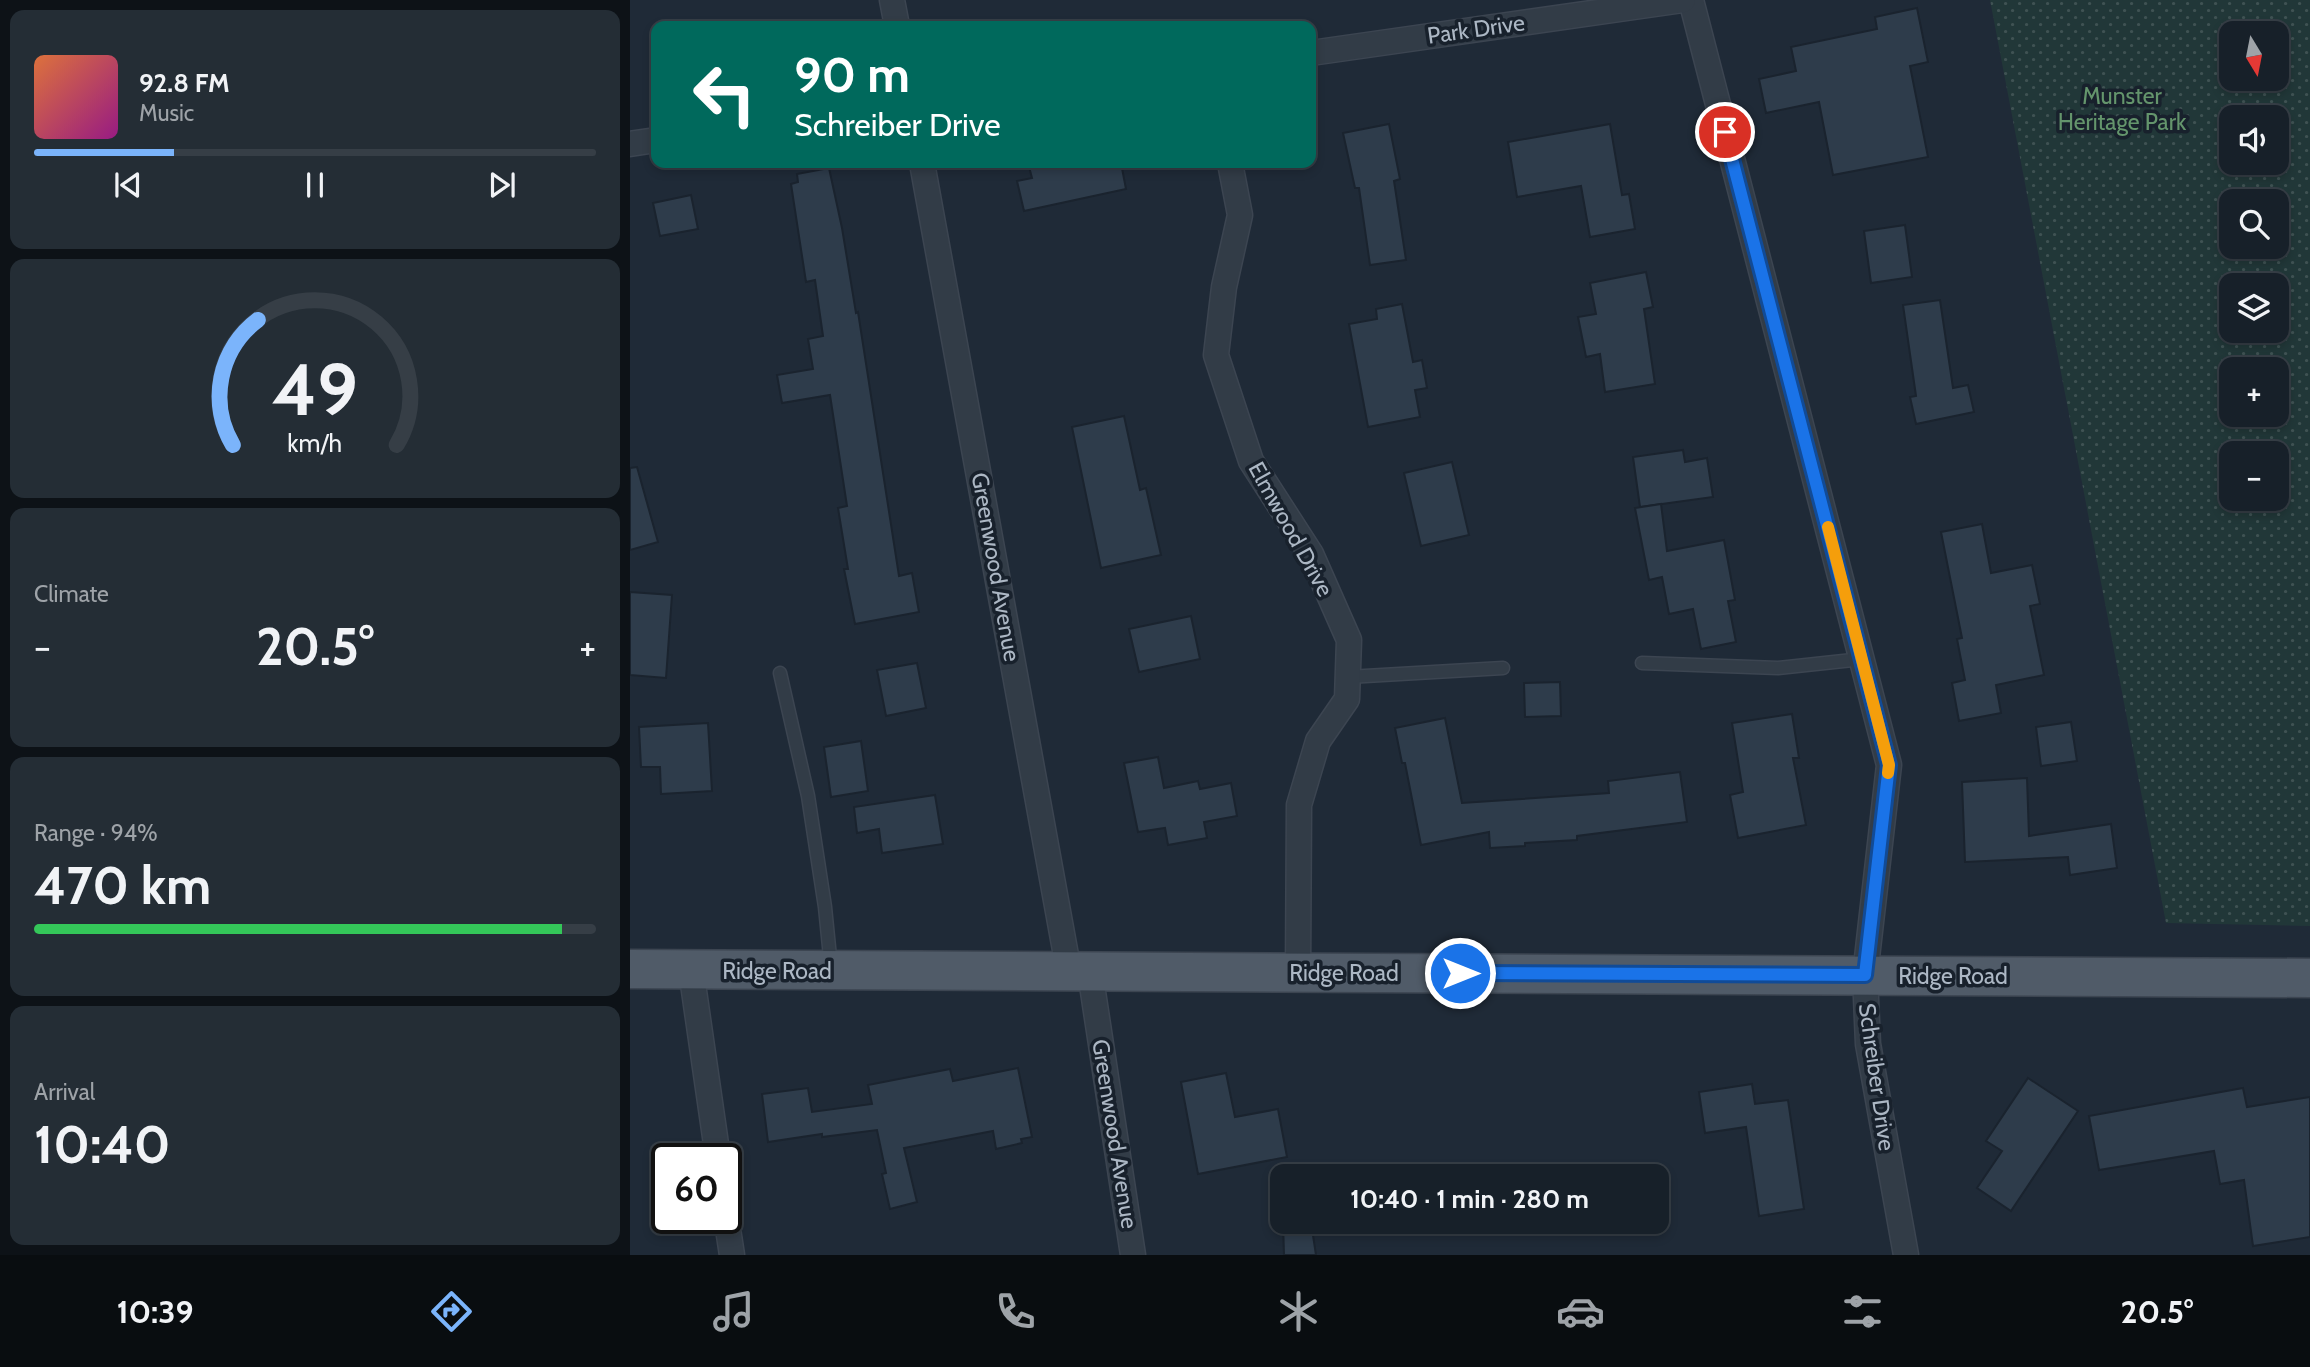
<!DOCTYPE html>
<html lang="en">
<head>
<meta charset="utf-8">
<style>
  :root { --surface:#172029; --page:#242d35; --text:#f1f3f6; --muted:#9ea3a8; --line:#363e46; --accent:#7bb4fb }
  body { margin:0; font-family:Cabin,sans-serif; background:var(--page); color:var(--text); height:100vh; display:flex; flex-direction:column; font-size:26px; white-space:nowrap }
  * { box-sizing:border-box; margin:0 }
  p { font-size:23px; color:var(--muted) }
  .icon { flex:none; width:38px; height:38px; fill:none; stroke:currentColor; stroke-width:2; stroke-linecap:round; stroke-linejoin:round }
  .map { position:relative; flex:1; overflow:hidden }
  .panel { display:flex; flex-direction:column; gap:10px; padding:10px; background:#0d1217; width:630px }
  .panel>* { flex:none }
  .hud { position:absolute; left:21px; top:21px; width:665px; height:147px; border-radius:14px; box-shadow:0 4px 10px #0003,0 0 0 2px var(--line); background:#00695c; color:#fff; overflow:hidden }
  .needle { width:46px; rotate:170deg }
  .controls { position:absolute; left:1589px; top:21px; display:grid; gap:14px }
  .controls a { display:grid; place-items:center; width:70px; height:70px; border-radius:14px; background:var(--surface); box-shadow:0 4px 10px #0003,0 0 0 2px var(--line); font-size:35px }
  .speed { position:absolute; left:21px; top:1143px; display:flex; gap:14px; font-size:35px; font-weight:700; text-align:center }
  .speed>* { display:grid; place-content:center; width:91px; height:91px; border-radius:50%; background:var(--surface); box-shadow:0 4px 10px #0003,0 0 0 2px var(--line); line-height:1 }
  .speed .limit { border:4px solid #111; border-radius:10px; background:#fff; color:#111 }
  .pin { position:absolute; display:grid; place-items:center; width:60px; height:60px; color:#fff; margin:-30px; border:4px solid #fff; border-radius:50%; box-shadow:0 2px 7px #0007 }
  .me { position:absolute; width:77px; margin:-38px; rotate:90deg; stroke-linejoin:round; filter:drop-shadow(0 0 5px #0008) }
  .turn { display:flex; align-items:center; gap:24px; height:147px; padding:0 28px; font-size:32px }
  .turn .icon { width:91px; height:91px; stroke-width:2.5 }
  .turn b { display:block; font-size:49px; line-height:60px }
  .big { font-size:52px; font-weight:800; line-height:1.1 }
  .panel .tile { flex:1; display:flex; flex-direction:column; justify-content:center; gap:10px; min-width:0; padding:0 24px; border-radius:14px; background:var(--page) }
  .panel .dial { align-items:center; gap:0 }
  .dial svg { height:182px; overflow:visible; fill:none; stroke:var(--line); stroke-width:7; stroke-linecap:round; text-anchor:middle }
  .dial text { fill:var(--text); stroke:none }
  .song { display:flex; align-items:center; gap:21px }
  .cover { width:84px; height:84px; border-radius:10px; background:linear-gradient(135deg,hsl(20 70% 55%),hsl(310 70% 35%)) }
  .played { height:7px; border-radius:4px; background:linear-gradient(90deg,var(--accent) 25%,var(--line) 25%) }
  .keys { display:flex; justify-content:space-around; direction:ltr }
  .heat { display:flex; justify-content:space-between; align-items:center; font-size:38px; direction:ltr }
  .charge { height:10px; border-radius:5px; background:linear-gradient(90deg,#34c759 94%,var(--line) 0) }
  .trip { position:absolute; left:640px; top:1164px; width:399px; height:70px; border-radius:14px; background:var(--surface); box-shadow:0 4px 10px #0003,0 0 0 2px var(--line); font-weight:800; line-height:70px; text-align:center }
  .tabs { display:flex; height:112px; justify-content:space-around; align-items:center; background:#090d10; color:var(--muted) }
  .tabs .icon { width:49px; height:49px }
  .tabs .on { color:var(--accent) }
  .tabs b { font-size:32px; color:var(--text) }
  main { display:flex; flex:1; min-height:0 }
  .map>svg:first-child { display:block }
  .green { fill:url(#green-dots); fill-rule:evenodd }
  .building { fill:#2e3c4b; stroke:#1a232e; stroke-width:2 }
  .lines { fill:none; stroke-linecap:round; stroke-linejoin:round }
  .service-casing { stroke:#3c4551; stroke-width:15 }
  .minor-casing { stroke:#3c4551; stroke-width:27 }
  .primary-casing { stroke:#3c4551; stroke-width:41 }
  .service { stroke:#323c47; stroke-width:12 }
  .minor { stroke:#323c47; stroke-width:24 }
  .primary { stroke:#505b68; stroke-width:38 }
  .route-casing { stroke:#114b97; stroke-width:18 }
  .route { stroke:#1a73e8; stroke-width:12 }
  .slow { stroke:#f59e0b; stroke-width:12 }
  .labels { text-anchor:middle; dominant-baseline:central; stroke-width:7; stroke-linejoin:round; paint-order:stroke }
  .street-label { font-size:23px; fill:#acb7c4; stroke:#18212c }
  .park-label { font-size:23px; fill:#64956c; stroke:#18212c }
</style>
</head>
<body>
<main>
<section class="panel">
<div class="tile">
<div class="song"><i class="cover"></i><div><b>92.8 FM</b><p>Music</p></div></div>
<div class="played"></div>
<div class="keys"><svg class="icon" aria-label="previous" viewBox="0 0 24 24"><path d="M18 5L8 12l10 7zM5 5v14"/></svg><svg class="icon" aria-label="pause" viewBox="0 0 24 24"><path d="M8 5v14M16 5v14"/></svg><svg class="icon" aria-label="next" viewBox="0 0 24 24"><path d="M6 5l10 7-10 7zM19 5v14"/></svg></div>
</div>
<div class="tile dial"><svg viewBox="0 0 100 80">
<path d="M14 69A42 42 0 1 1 86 69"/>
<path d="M14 69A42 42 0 0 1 25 14" stroke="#7bb4fb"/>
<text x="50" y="56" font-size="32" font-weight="700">49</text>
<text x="50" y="72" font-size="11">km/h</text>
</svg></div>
<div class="tile"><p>Climate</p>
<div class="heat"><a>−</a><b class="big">20.5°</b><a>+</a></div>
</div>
<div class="tile"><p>Range · 94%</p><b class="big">470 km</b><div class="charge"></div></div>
<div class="tile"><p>Arrival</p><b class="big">10:40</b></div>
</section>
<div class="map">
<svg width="1680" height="1255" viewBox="0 0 1680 1255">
  <defs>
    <pattern id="green-dots" width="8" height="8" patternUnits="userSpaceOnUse" patternTransform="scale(1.75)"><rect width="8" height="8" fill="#213738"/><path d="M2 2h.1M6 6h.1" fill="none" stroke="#3f5253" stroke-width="1.8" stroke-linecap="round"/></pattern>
  </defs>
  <rect width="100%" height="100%" fill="#1f2a37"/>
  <!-- green -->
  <path class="green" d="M 1360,0 L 1680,0 L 1680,926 L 1536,923 ZM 1601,33 L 1647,33 L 1647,79 L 1601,79 ZM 1647,117 L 1647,163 L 1601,163 L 1601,117 ZM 1647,201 L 1647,247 L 1601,247 L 1601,201 ZM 1601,285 L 1647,285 L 1647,331 L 1601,331 ZM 1601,369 L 1647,369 L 1647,415 L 1601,415 ZM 1601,453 L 1647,453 L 1647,499 L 1601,499 Z"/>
  <!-- building -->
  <g class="building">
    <polygon points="1287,8 1298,62 1280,66 1298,157 1203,175 1189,102 1136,113 1129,79 1166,71 1161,47 1247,29 1245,17"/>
    <polygon points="759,124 770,179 764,181 776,260 740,265 729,188 725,188 713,133"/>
    <polygon points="980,124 992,195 999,194 1005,229 960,237 951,186 887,197 878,142"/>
    <polygon points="398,163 491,163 496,189 394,211 387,181 402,178"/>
    <polygon points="199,168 212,228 226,313 228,312 269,576 282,573 289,612 225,624 214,569 218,569 208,508 217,506 200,395 152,403 147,375 183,369 178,339 193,336 185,280 176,282 161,184 168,182 167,174"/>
    <polygon points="61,195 68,229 30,236 23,203"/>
    <polygon points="1275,225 1282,277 1241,283 1234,231"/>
    <polygon points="1016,272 1023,307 1014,309 1025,384 975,392 970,354 956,357 948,317 966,314 960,283"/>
    <polygon points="1310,300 1323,388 1338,385 1344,412 1286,424 1280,397 1286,396 1273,305"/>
    <polygon points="772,304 783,362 792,360 797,388 785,390 790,417 738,427 719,324 747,319 746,309"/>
    <polygon points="494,416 510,490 516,488 531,555 471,568 442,427"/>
    <polygon points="1053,450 1055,462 1077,458 1083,497 1010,507 1003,457"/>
    <polygon points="822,462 839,535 791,546 774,473"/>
    <polygon points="7,467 28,542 0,550 0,468"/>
    <polygon points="1031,504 1037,551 1094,540 1105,600 1098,601 1106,642 1071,649 1063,609 1039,614 1032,577 1019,580 1005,508"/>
    <polygon points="1352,524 1361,573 1402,565 1410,604 1400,606 1414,675 1366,685 1371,713 1329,721 1322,683 1335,680 1327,639 1332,638 1311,532"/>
    <polygon points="0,592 42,595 36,678 0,675"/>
    <polygon points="561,616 570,659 509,672 499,629"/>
    <polygon points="287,663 296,708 256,716 247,670"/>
    <polygon points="930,682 931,716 895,717 894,683"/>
    <polygon points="1162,714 1169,758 1163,758 1176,825 1108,838 1100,795 1113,792 1102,723"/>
    <polygon points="815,718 832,803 979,793 978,781 1050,772 1057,822 947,836 947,840 895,843 895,846 860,848 859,832 791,845 775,763 772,763 765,728"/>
    <polygon points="1441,722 1447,761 1411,766 1406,727"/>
    <polygon points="78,723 82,791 31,794 30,767 11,767 9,727"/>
    <polygon points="231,741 238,791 201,797 194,747"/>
    <polygon points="528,757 534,788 568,781 570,789 601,783 607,816 574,822 577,838 538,845 535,828 508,832 494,763"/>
    <polygon points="1397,778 1399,836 1481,824 1487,868 1440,875 1438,857 1335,862 1332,782"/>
    <polygon points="305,795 313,844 252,853 249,829 227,833 224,807"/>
    <polygon points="388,1068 402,1137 391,1139 392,1143 366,1149 363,1131 274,1148 287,1202 260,1209 252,1174 256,1173 247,1130 192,1137 192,1134 138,1142 132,1094 178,1088 182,1112 242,1104 238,1085 320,1069 323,1081"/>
    <polygon points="596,1073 605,1117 648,1109 657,1157 568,1174 551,1082"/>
    <polygon points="1398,1078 1448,1111 1381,1211 1347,1188 1372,1151 1356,1141"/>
    <polygon points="1122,1084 1125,1104 1158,1100 1174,1209 1129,1216 1116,1127 1075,1133 1069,1092"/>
    <polygon points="1613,1088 1617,1107 1680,1097 1680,1237 1623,1246 1614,1180 1590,1184 1584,1151 1469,1170 1459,1116"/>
    <polygon points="653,1222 681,1222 686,1255 654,1255"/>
  </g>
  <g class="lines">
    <defs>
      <g id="service">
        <polyline points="1012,663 1148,668 1232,659"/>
        <polyline points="150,673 178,796 195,907 201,967"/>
        <polyline points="718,677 873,668"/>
      </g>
      <g id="minor">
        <polyline points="262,0 267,26"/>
        <polyline points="1061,0 1259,765 1235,975 1238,1044 1276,1255"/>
        <polyline points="681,53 1053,0"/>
        <polyline points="0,144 26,140"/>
        <polyline points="292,163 439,972"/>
        <polyline points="600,163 610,215 594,287 586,355 621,461 681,554 719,640 717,699 688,741 669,805 668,972"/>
        <polyline points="61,970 88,1158"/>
        <polyline points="460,972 503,1255"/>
        <polyline points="96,1216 102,1255"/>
      </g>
      <polyline id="primary" points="0,969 1680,978"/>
    </defs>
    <!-- service casing -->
    <use href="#service" class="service-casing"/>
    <!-- minor casing -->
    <use href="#minor" class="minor-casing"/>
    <!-- primary casing -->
    <use href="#primary" class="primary-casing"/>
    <!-- service -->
    <use href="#service" class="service"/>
    <!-- minor -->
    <use href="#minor" class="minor"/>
    <!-- primary -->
    <use href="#primary" class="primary"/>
  </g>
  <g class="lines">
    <defs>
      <polyline id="route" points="830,973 1235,975 1259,765 1095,132"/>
    </defs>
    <!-- route casing -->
    <use href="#route" class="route-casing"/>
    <!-- route -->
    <use href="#route" class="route"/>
    <!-- slow -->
    <polyline class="slow" points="1198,527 1259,765 1258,773"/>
  </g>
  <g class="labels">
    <!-- street labels -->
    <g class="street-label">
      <text transform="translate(846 29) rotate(-8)">Park Drive</text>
      <text transform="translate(661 529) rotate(61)">Elmwood Drive</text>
      <text transform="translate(366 567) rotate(80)">Greenwood Avenue</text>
      <text x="147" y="971">Ridge Road</text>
      <text x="714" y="973">Ridge Road</text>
      <text x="1323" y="976">Ridge Road</text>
      <text transform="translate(1247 1077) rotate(82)">Schreiber Drive</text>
      <text transform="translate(485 1134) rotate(81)">Greenwood Avenue</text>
    </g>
    <!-- park labels -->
    <g class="park-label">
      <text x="1492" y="96">Munster<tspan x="1492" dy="26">Heritage Park</tspan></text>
    </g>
  </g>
</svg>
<div class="controls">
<a><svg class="needle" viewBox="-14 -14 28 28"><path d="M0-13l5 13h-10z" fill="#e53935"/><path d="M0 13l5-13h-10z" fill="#9ea3a8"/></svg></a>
<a><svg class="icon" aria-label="sound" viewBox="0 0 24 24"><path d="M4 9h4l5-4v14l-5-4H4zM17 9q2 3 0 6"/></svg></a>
<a><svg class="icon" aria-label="search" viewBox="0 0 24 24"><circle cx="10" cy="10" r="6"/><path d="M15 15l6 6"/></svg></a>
<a><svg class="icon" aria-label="layers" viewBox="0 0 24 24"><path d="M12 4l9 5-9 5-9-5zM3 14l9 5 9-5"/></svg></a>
<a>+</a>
<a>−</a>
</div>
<div class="speed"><div class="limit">60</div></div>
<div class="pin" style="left:1095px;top:132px;background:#d93025"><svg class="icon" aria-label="arrive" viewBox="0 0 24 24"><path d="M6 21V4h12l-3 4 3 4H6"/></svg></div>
<svg class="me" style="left:830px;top:973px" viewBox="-20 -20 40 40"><circle r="17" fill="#1a73e8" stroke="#fff" stroke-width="3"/><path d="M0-11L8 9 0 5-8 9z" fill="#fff"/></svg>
<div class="trip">10:40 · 1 min · 280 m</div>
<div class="hud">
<div class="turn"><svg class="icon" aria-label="left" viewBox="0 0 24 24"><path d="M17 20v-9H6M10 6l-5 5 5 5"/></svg><div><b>90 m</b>Schreiber Drive</div></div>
</div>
</div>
</main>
<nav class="tabs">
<b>10:39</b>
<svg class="icon on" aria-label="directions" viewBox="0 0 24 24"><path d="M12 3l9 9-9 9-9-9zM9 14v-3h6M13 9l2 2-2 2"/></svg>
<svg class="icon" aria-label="music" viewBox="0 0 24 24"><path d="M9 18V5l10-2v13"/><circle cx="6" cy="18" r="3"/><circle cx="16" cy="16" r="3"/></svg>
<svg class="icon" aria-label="phone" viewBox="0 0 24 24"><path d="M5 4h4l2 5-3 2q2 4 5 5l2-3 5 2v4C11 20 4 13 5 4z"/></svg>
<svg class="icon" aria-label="climate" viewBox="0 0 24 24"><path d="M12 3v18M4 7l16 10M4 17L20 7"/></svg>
<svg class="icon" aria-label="car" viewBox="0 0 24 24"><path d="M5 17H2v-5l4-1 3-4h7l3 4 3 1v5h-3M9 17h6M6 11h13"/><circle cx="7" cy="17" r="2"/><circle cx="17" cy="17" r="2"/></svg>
<svg class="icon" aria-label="filters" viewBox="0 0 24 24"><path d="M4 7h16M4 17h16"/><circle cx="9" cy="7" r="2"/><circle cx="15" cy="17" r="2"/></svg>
<b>20.5°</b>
</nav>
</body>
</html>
